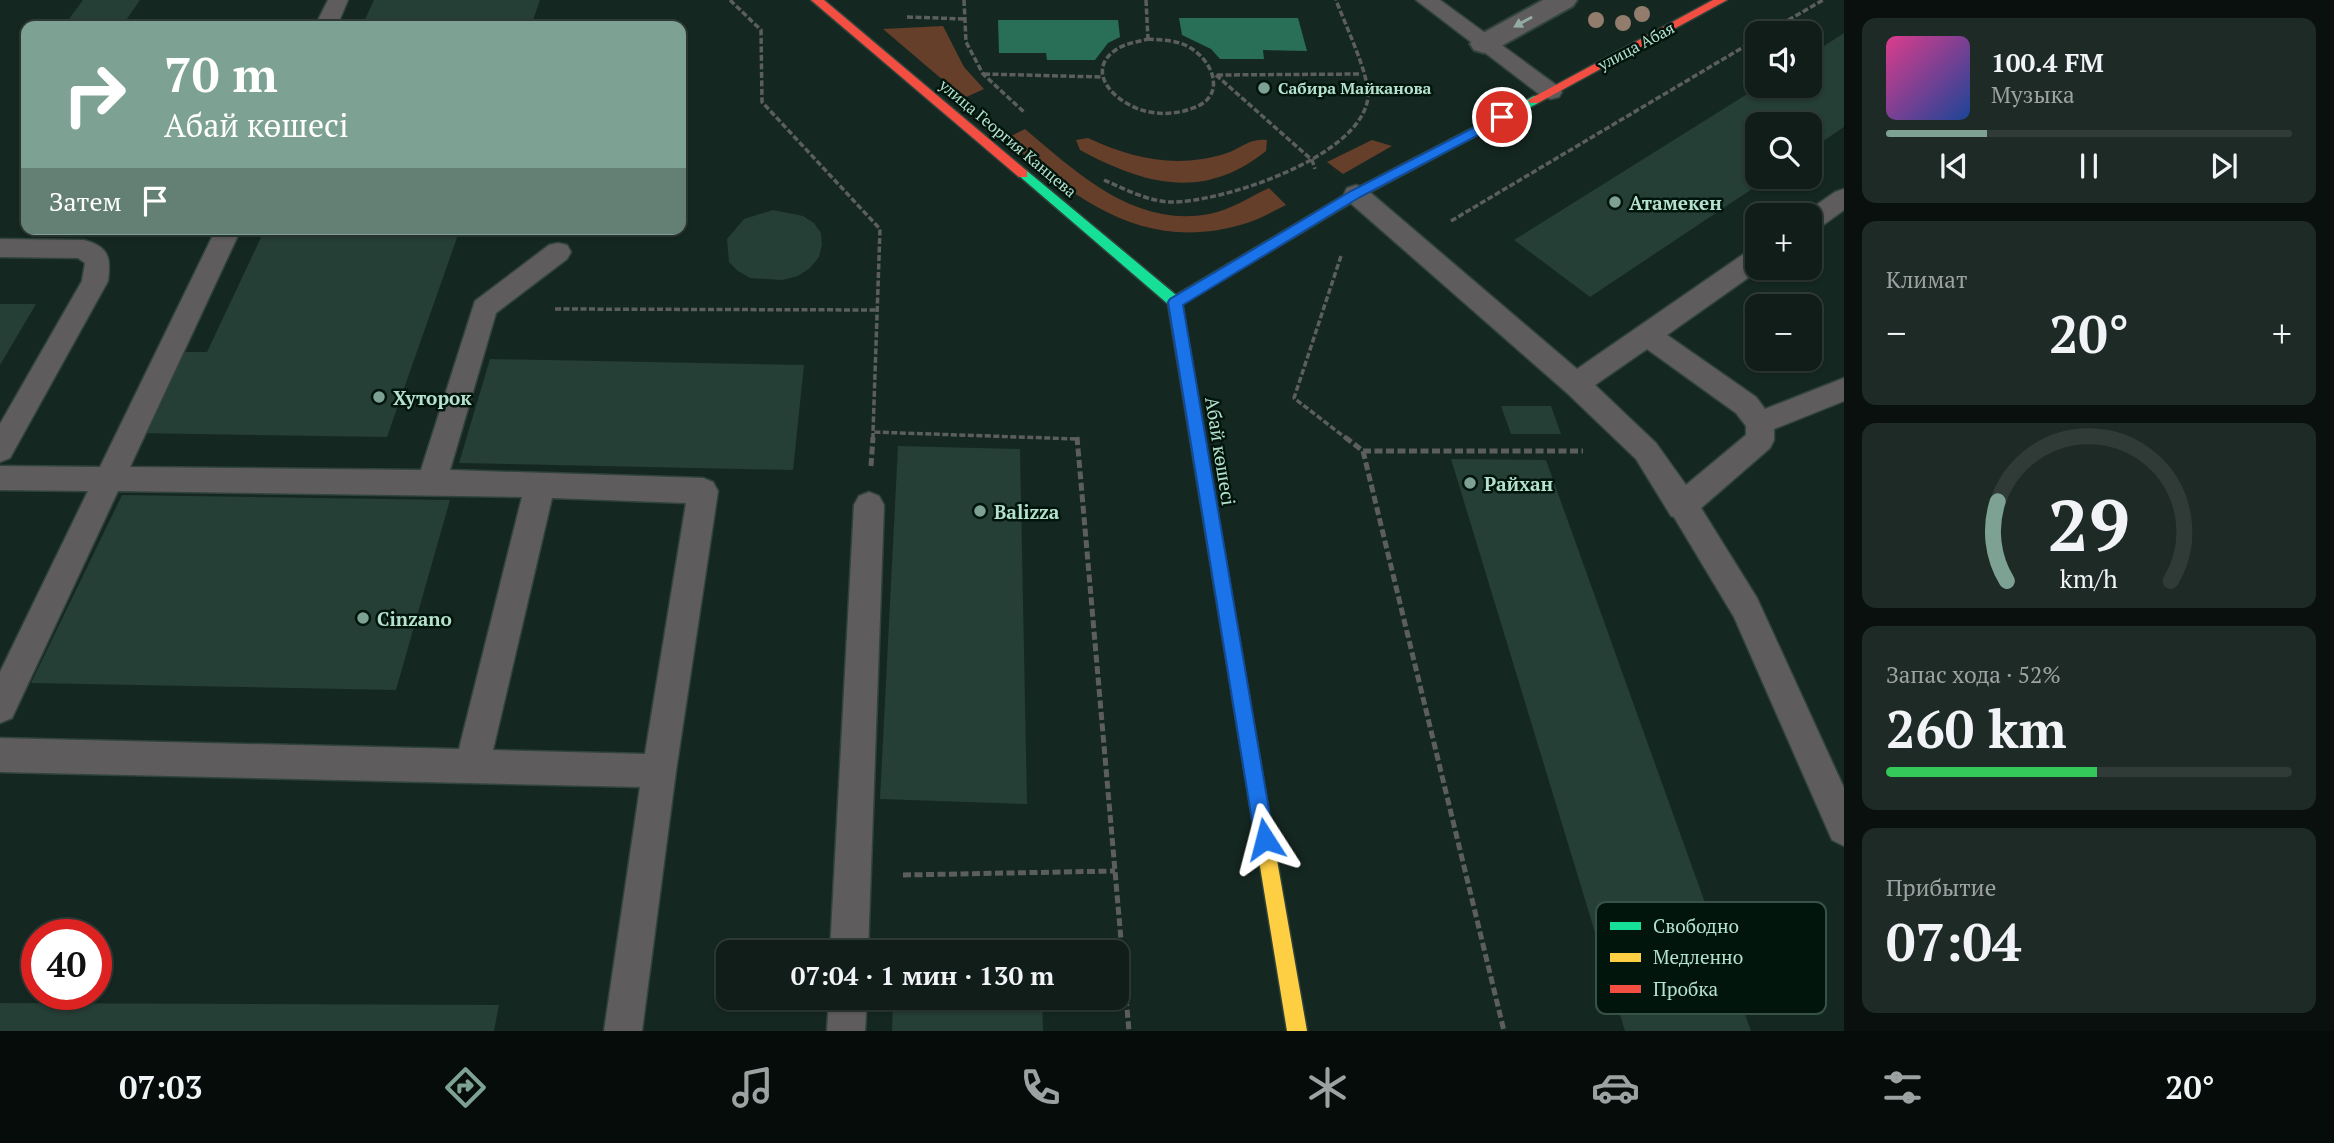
<!DOCTYPE html>
<html lang="ru">
<head>
<meta charset="utf-8">
<style>
  :root { --surface:#101d19; --page:#1e2a26; --text:#f1f3f6; --muted:#9ca2a2; --line:#303b38; --accent:#7da192 }
  body { margin:0; font-family:"PT Serif",serif; background:var(--page); color:var(--text); height:100vh; display:flex; flex-direction:column; font-size:26px; white-space:nowrap }
  * { box-sizing:border-box; margin:0 }
  p { font-size:23px; color:var(--muted) }
  .icon { flex:none; width:38px; height:38px; fill:none; stroke:currentColor; stroke-width:2; stroke-linecap:round; stroke-linejoin:round }
  .map { position:relative; flex:1; overflow:hidden }
  .details { display:flex; flex-direction:column; gap:18px; padding:18px; background:#09100e; width:490px }
  .details>* { flex:none }
  .banner { position:absolute; left:21px; top:21px; width:665px; height:214px; border-radius:14px; box-shadow:0 2px 5px #0004,0 0 0 2px var(--line); background:#7da192; color:#fff; overflow:hidden }
  .fabs { position:absolute; left:1745px; top:21px; display:grid; gap:14px }
  .fabs a { display:grid; place-items:center; width:77px; height:77px; border-radius:14px; background:var(--surface); box-shadow:0 2px 5px #0004,0 0 0 2px var(--line); font-size:35px }
  .speed { position:absolute; left:21px; top:919px; display:flex; gap:14px; font-size:35px; font-weight:700; text-align:center }
  .speed>* { display:grid; place-content:center; width:91px; height:91px; border-radius:50%; background:var(--surface); box-shadow:0 2px 5px #0004,0 0 0 2px var(--line); line-height:1 }
  .speed .limit { border:10px solid #d22; background:#fff; color:#111 }
  .pin { position:absolute; display:grid; place-items:center; width:60px; height:60px; color:#fff; margin:-30px; border:4px solid #fff; border-radius:50%; box-shadow:0 2px 7px #0007 }
  .me { position:absolute; width:77px; margin:-38px; rotate:351deg; stroke-linejoin:round; filter:drop-shadow(0 0 5px #0008) }
  .turn { display:flex; align-items:center; gap:24px; height:147px; padding:0 28px; font-size:32px }
  .turn .icon { width:91px; height:91px; stroke-width:2.5 }
  .turn b { display:block; font-size:49px; line-height:60px }
  .then { display:flex; align-items:center; height:66px; padding:0 28px; background:#0003; gap:14px; font-size:26px }
  .big { font-size:52px; font-weight:700; line-height:1.1 }
  .details .card { flex:1; display:flex; flex-direction:column; justify-content:center; gap:10px; min-width:0; padding:0 24px; border-radius:14px; background:var(--page) }
  .details .dial { align-items:center; gap:0 }
  .dial svg { height:182px; overflow:visible; fill:none; stroke:var(--line); stroke-width:7; stroke-linecap:round; text-anchor:middle }
  .dial text { fill:var(--text); stroke:none }
  .song { display:flex; align-items:center; gap:21px }
  .cover { width:84px; height:84px; border-radius:10px; background:linear-gradient(135deg,hsl(330 70% 55%),hsl(220 70% 35%)) }
  .played { height:7px; border-radius:4px; background:linear-gradient(90deg,var(--accent) 25%,var(--line) 25%) }
  .keys { display:flex; justify-content:space-around; direction:ltr }
  .heat { display:flex; justify-content:space-between; align-items:center; font-size:38px; direction:ltr }
  .charge { height:10px; border-radius:5px; background:linear-gradient(90deg,#34c759 52%,var(--line) 0) }
  .trip { position:absolute; left:716px; top:940px; width:413px; height:70px; border-radius:14px; background:var(--surface); box-shadow:0 2px 5px #0004,0 0 0 2px var(--line); font-weight:700; line-height:70px; text-align:center }
  .menu { display:flex; height:112px; justify-content:space-around; align-items:center; background:#060c0a; color:var(--muted) }
  .menu .icon { width:49px; height:49px }
  .menu .active { color:var(--accent) }
  .menu b { font-size:32px; color:var(--text) }
  main { display:flex; flex:1; min-height:0 }
  .map>svg:first-child { display:block }
  .green { fill:#653f2a }
  .water { fill:#296e56 }
  .building { fill:#253e36 }
  .lines { fill:none; stroke-linecap:round; stroke-linejoin:round }
  .lane-casing { stroke:#30433c; stroke-width:3 }
  .street-casing { stroke:#30433c; stroke-width:4 }
  .fast-casing { stroke:#30433c; stroke-width:3 }
  .slow-casing { stroke:#30433c; stroke-width:3 }
  .jam-casing { stroke:#30433c; stroke-width:3 }
  .path-far1 { stroke:#5b5e5d; stroke-width:3.5; stroke-dasharray:6 2.5; stroke-linecap:butt }
  .path { stroke:#5b5e5d; stroke-width:5; stroke-dasharray:8 3.5; stroke-linecap:butt }
  .lane { fill:#5f5c5d; fill-rule:evenodd }
  .street { fill:#5f5c5d; fill-rule:evenodd }
  .fast { fill:#16e098; fill-rule:evenodd }
  .slow { fill:#ffcf43; fill-rule:evenodd }
  .jam { fill:#f24e42; fill-rule:evenodd }
  .tree { fill:#927d6d }
  .oneway { fill:#93aca1 }
  .route { fill:#1a73e8; stroke:#114b97; stroke-width:2 }
  .poi-dot { fill:#7da192; stroke:#01150d; stroke-width:2.5 }
  .labels { text-anchor:middle; dominant-baseline:central; stroke-width:5; stroke-linejoin:round; paint-order:stroke }
  .far-street-label { font-size:16px; fill:#b5e2cf; stroke:#01150d }
  .far-poi-label { font-size:16px; font-weight:bold; fill:#b5e2cf; stroke:#01150d; text-anchor:start }
  .poi-label { font-size:19px; font-weight:bold; fill:#b5e2cf; stroke:#01150d; text-anchor:start }
  .street-label { font-size:19px; fill:#b5e2cf; stroke:#01150d }
  .key { fill:#01150d; stroke:#375247; stroke-width:2 }
  .key-label { font-size:19px; fill:#b5e2cf }
</style>
</head>
<body>
<main>
<div class="map">
<svg width="1844" height="1031" viewBox="0 0 1844 1031">
  <rect width="100%" height="100%" fill="#152721"/>
  <!-- green -->
  <g class="green">
    <polygon points="943,26 964,67 984,89 964,98 883,29"/>
    <path d="M 1025,129 C 1077,173 1135,228 1209,214 C 1229,211 1251,196 1269,188 L 1286,205 C 1273,211 1260,219 1247,223 C 1145,255 1078,200 1005,139 Z"/>
    <path d="M 1088,138 C 1133,159 1178,169 1227,153 C 1242,148 1249,138 1267,140 L 1266,151 C 1204,201 1145,185 1080,150 L 1076,140 Z"/>
    <polygon points="1372,140 1392,146 1343,174 1327,162"/>
  </g>
  <!-- water -->
  <g class="water">
    <polygon points="1179,18 1298,18 1307,51 1263,50 1264,59 1220,59 1211,49 1182,35"/>
    <polygon points="998,20 1118,20 1120,37 1108,43 1095,60 1047,60 1046,53 999,53"/>
  </g>
  <!-- building -->
  <g class="building">
    <polygon points="83,0 140,0 122,26 64,26"/>
    <polygon points="374,0 540,0 531,26 362,26"/>
    <polygon points="1844,33 1844,127 1810,150 1810,124 1757,124 1757,177 1770,177 1590,297 1514,240 1760,86 1810,86 1810,55"/>
    <polygon points="773,210 803,216 814,223 821,233 822,245 819,257 810,268 798,276 782,280 750,278 738,271 729,262 727,239 744,219"/>
    <polygon points="265,229 460,229 387,437 133,433 173,352 207,352"/>
    <polygon points="0,304 36,304 0,365"/>
    <polygon points="490,359 804,365 793,470 459,463"/>
    <polygon points="1501,406 1551,406 1561,434 1511,434"/>
    <polygon points="898,446 1020,449 1027,804 880,799"/>
    <polygon points="1451,459 1546,460 1751,1031 1625,1031"/>
    <polygon points="122,495 450,500 396,690 31,683"/>
    <polygon points="893,998 1042,998 1043,1031 892,1031"/>
    <polygon points="0,1003 499,1005 494,1031 0,1031"/>
  </g>
  <g class="lines">
    <defs>
      <g id="lane">
        <polygon points="328,0 348,0 337,26 315,26"/>
        <polygon points="1416,0 1440,0 1559,87 1562,92 1559,97 1551,99 1543,97"/>
        <path d="M 1356,185 L 1365,188 L 1577,369 L 1748,251 L 1757,249 L 1757,268 L 1762,268 L 1667,335 L 1756,397 L 1765,409 L 1844,378 L 1844,401 L 1774,429 L 1774,440 L 1770,448 L 1701,508 L 1757,598 L 1844,788 L 1844,846 L 1832,840 L 1734,617 L 1674,517 L 1671,516 L 1636,459 L 1566,392 L 1347,200 L 1344,194 L 1347,188 ZM 1647,349 L 1736,413 L 1746,426 L 1746,435 L 1686,485 L 1656,443 L 1595,385 Z"/>
        <polygon points="1844,189 1844,210 1819,228 1810,231 1810,215 1802,215 1835,192"/>
        <path d="M 216,229 L 241,229 L 130,467 L 421,470 L 475,301 L 549,245 L 558,243 L 567,245 L 571,252 L 567,259 L 496,313 L 450,470 L 703,478 L 713,482 L 718,491 L 676,771 L 642,1031 L 604,1031 L 640,787 L 0,772 L 0,738 L 459,749 L 522,497 L 118,491 L 12,718 L 0,723 L 0,672 L 88,491 L 0,490 L 0,466 L 100,467 ZM 552,498 L 686,503 L 645,754 L 493,750 Z"/>
        <path d="M 0,239 L 84,240 C 109,247 111,257 108,281 L 10,458 L 0,462 L 0,424 L 82,281 L 85,263 L 78,258 L 0,257 Z"/>
        <polygon points="869,492 879,496 884,505 868,952 830,952 854,505 859,496"/>
        <polygon points="829,998 867,998 865,1031 827,1031"/>
      </g>
      <polygon id="street" points="1543,0 1577,0 1573,6 1494,50 1484,53 1474,50 1470,44 1474,38"/>
      <polygon id="fast" points="1534,96 1540,100 1538,103 1361,197 1182,304 1277,860 1275,867 1268,869 1261,867 1259,860 1168,304 1017,174 1023,170 1027,171 1176,295 1351,191"/>
      <polygon id="slow" points="1268,851 1275,853 1277,860 1307,1031 1287,1031 1259,860 1261,853"/>
      <g id="jam">
        <polygon points="811,0 824,0 1027,171 1027,177 1019,177"/>
        <polygon points="1713,0 1727,0 1538,103 1530,103 1528,100"/>
      </g>
    </defs>
    <!-- lane casing -->
    <use href="#lane" class="lane-casing"/>
    <!-- street casing -->
    <use href="#street" class="street-casing"/>
    <!-- fast casing -->
    <use href="#fast" class="fast-casing"/>
    <!-- slow casing -->
    <use href="#slow" class="slow-casing"/>
    <!-- jam casing -->
    <use href="#jam" class="jam-casing"/>
    <!-- path-far1 -->
    <g class="path-far1">
      <polyline points="730,0 761,30 762,102 880,229 873,432 1077,439"/>
      <polyline points="964,0 966,42 983,74 1025,113"/>
      <polyline points="1146,0 1148,39"/>
      <polyline points="907,17 966,19"/>
      <polyline points="1766,33 1823,0"/>
      <path d="M 1148,39 C 1160,40 1174,40 1185,45 C 1212,57 1229,96 1193,108 C 1178,114 1161,115 1145,111 C 1117,104 1082,72 1117,49 C 1126,43 1138,42 1148,39 Z"/>
      <polyline points="984,74 1102,77"/>
      <polyline points="1216,75 1312,160 1315,169"/>
      <polyline points="1217,75 1361,74"/>
      <path d="M 1104,180 C 1125,189 1147,201 1170,202 C 1221,203 1362,157 1368,97 C 1370,76 1344,22 1336,0"/>
      <polyline points="1451,221 1757,39"/>
      <polyline points="1341,256 1294,398 1347,439"/>
      <polyline points="555,309 877,310"/>
      <polyline points="873,439 873,432"/>
    </g>
    <!-- path -->
    <g class="path">
      <polyline points="1077,437 1129,1031"/>
      <polyline points="1345,437 1363,451 1504,1031"/>
      <polyline points="1363,451 1583,451"/>
      <polyline points="871,466 873,437"/>
      <polyline points="903,875 1115,871"/>
    </g>
    <!-- lane -->
    <use href="#lane" class="lane"/>
    <!-- street -->
    <use href="#street" class="street"/>
    <!-- fast -->
    <use href="#fast" class="fast"/>
    <!-- slow -->
    <use href="#slow" class="slow"/>
    <!-- jam -->
    <use href="#jam" class="jam"/>
  </g>
  <!-- trees -->
  <g class="tree">
    <circle cx="1642" cy="14" r="8"/>
    <circle cx="1596" cy="20" r="8"/>
    <circle cx="1623" cy="23" r="8"/>
  </g>
  <!-- one-way arrows -->
  <defs><path id="oneway-solid" d="M-6-.8H1V-3.2L6.5 0L1 3.2V.8H-6Z" transform="scale(1.75)"/></defs>
  <use class="oneway" href="#oneway-solid" transform="translate(1523 22) rotate(151)"/>
  <!-- route -->
  <polygon class="route" points="1502,113 1507,115 1507,120 1360,197 1183,305 1274,839 1271,846 1265,849 1258,846 1255,839 1168,302 1170,299 1351,191"/>
  <!-- markers -->
  <g class="poi-dot">
    <circle cx="1264" cy="88" r="7"/>
    <circle cx="1615" cy="202" r="7"/>
    <circle cx="379" cy="397" r="7"/>
    <circle cx="1470" cy="483" r="7"/>
    <circle cx="980" cy="511" r="7"/>
    <circle cx="363" cy="618" r="7"/>
  </g>
  <g class="labels">
    <!-- far-street labels -->
    <g class="far-street-label">
      <text transform="translate(1636 46) rotate(-28)">улица Абая</text>
      <text transform="translate(1008 138) rotate(40)">улица Георгия Канцева</text>
    </g>
    <!-- far-poi labels -->
    <g class="far-poi-label">
      <text x="1278" y="88">Сабира Майканова</text>
    </g>
    <!-- poi labels -->
    <g class="poi-label">
      <text x="1629" y="202">Атамекен</text>
      <text x="393" y="397">Хуторок</text>
      <text x="1484" y="483">Райхан</text>
      <text x="994" y="511">Balizza</text>
      <text x="377" y="618">Cinzano</text>
    </g>
    <!-- street labels -->
    <g class="street-label">
      <text transform="translate(1221 451) rotate(81)">Абай көшесі</text>
    </g>
  </g>
  <!-- legend -->
  <rect x="1596" y="902" width="230" height="112" rx="10" class="key"/>
  <rect x="1610" y="922" width="31" height="8" fill="#16e098"/>
  <rect x="1610" y="953" width="31" height="9" fill="#ffcf43"/>
  <rect x="1610" y="985" width="31" height="8" fill="#f24e42"/>
  <g class="key-label">
    <text x="1653" y="933">Свободно</text>
    <text x="1653" y="964">Медленно</text>
    <text x="1653" y="996">Пробка</text>
  </g>
</svg>
<div class="fabs">
<a><svg class="icon" aria-label="sound" viewBox="0 0 24 24"><path d="M4 9h4l5-4v14l-5-4H4zM17 9q2 3 0 6"/></svg></a>
<a><svg class="icon" aria-label="search" viewBox="0 0 24 24"><circle cx="10" cy="10" r="6"/><path d="M15 15l6 6"/></svg></a>
<a>+</a>
<a>−</a>
</div>
<div class="speed"><div class="limit">40</div></div>
<div class="pin" style="left:1502px;top:117px;background:#d93025"><svg class="icon" aria-label="arrive" viewBox="0 0 24 24"><path d="M6 21V4h12l-3 4 3 4H6"/></svg></div>
<svg class="me" style="left:1265px;top:839px" viewBox="-20 -20 40 40"><path d="M0-17L14 15 0 8-14 15z" fill="#1a73e8" stroke="#fff" stroke-width="4"/></svg>
<div class="trip">07:04 · 1 мин · 130 m</div>
<div class="banner">
<div class="turn"><svg class="icon" aria-label="right" viewBox="0 0 24 24"><path d="M7 20v-9h11M14 6l5 5-5 5"/></svg><div><b>70 m</b>Абай көшесі</div></div>
<div class="then">Затем<svg class="icon" aria-label="arrive" viewBox="0 0 24 24"><path d="M6 21V4h12l-3 4 3 4H6"/></svg></div>
</div>
</div>
<section class="details">
<div class="card">
<div class="song"><i class="cover"></i><div><b>100.4 FM</b><p>Музыка</p></div></div>
<div class="played"></div>
<div class="keys"><svg class="icon" aria-label="previous" viewBox="0 0 24 24"><path d="M18 5L8 12l10 7zM5 5v14"/></svg><svg class="icon" aria-label="pause" viewBox="0 0 24 24"><path d="M8 5v14M16 5v14"/></svg><svg class="icon" aria-label="next" viewBox="0 0 24 24"><path d="M6 5l10 7-10 7zM19 5v14"/></svg></div>
</div>
<div class="card"><p>Климат</p>
<div class="heat"><a>−</a><b class="big">20°</b><a>+</a></div>
</div>
<div class="card dial"><svg viewBox="0 0 100 80">
<path d="M14 69A42 42 0 1 1 86 69"/>
<path d="M14 69A42 42 0 0 1 10 34" stroke="#7da192"/>
<text x="50" y="56" font-size="32" font-weight="700">29</text>
<text x="50" y="72" font-size="11">km/h</text>
</svg></div>
<div class="card"><p>Запас хода · 52%</p><b class="big">260 km</b><div class="charge"></div></div>
<div class="card"><p>Прибытие</p><b class="big">07:04</b></div>
</section>
</main>
<nav class="menu">
<b>07:03</b>
<svg class="icon active" aria-label="directions" viewBox="0 0 24 24"><path d="M12 3l9 9-9 9-9-9zM9 14v-3h6M13 9l2 2-2 2"/></svg>
<svg class="icon" aria-label="music" viewBox="0 0 24 24"><path d="M9 18V5l10-2v13"/><circle cx="6" cy="18" r="3"/><circle cx="16" cy="16" r="3"/></svg>
<svg class="icon" aria-label="phone" viewBox="0 0 24 24"><path d="M5 4h4l2 5-3 2q2 4 5 5l2-3 5 2v4C11 20 4 13 5 4z"/></svg>
<svg class="icon" aria-label="climate" viewBox="0 0 24 24"><path d="M12 3v18M4 7l16 10M4 17L20 7"/></svg>
<svg class="icon" aria-label="car" viewBox="0 0 24 24"><path d="M5 17H2v-5l4-1 3-4h7l3 4 3 1v5h-3M9 17h6M6 11h13"/><circle cx="7" cy="17" r="2"/><circle cx="17" cy="17" r="2"/></svg>
<svg class="icon" aria-label="filters" viewBox="0 0 24 24"><path d="M4 7h16M4 17h16"/><circle cx="9" cy="7" r="2"/><circle cx="15" cy="17" r="2"/></svg>
<b>20°</b>
</nav>
</body>
</html>
